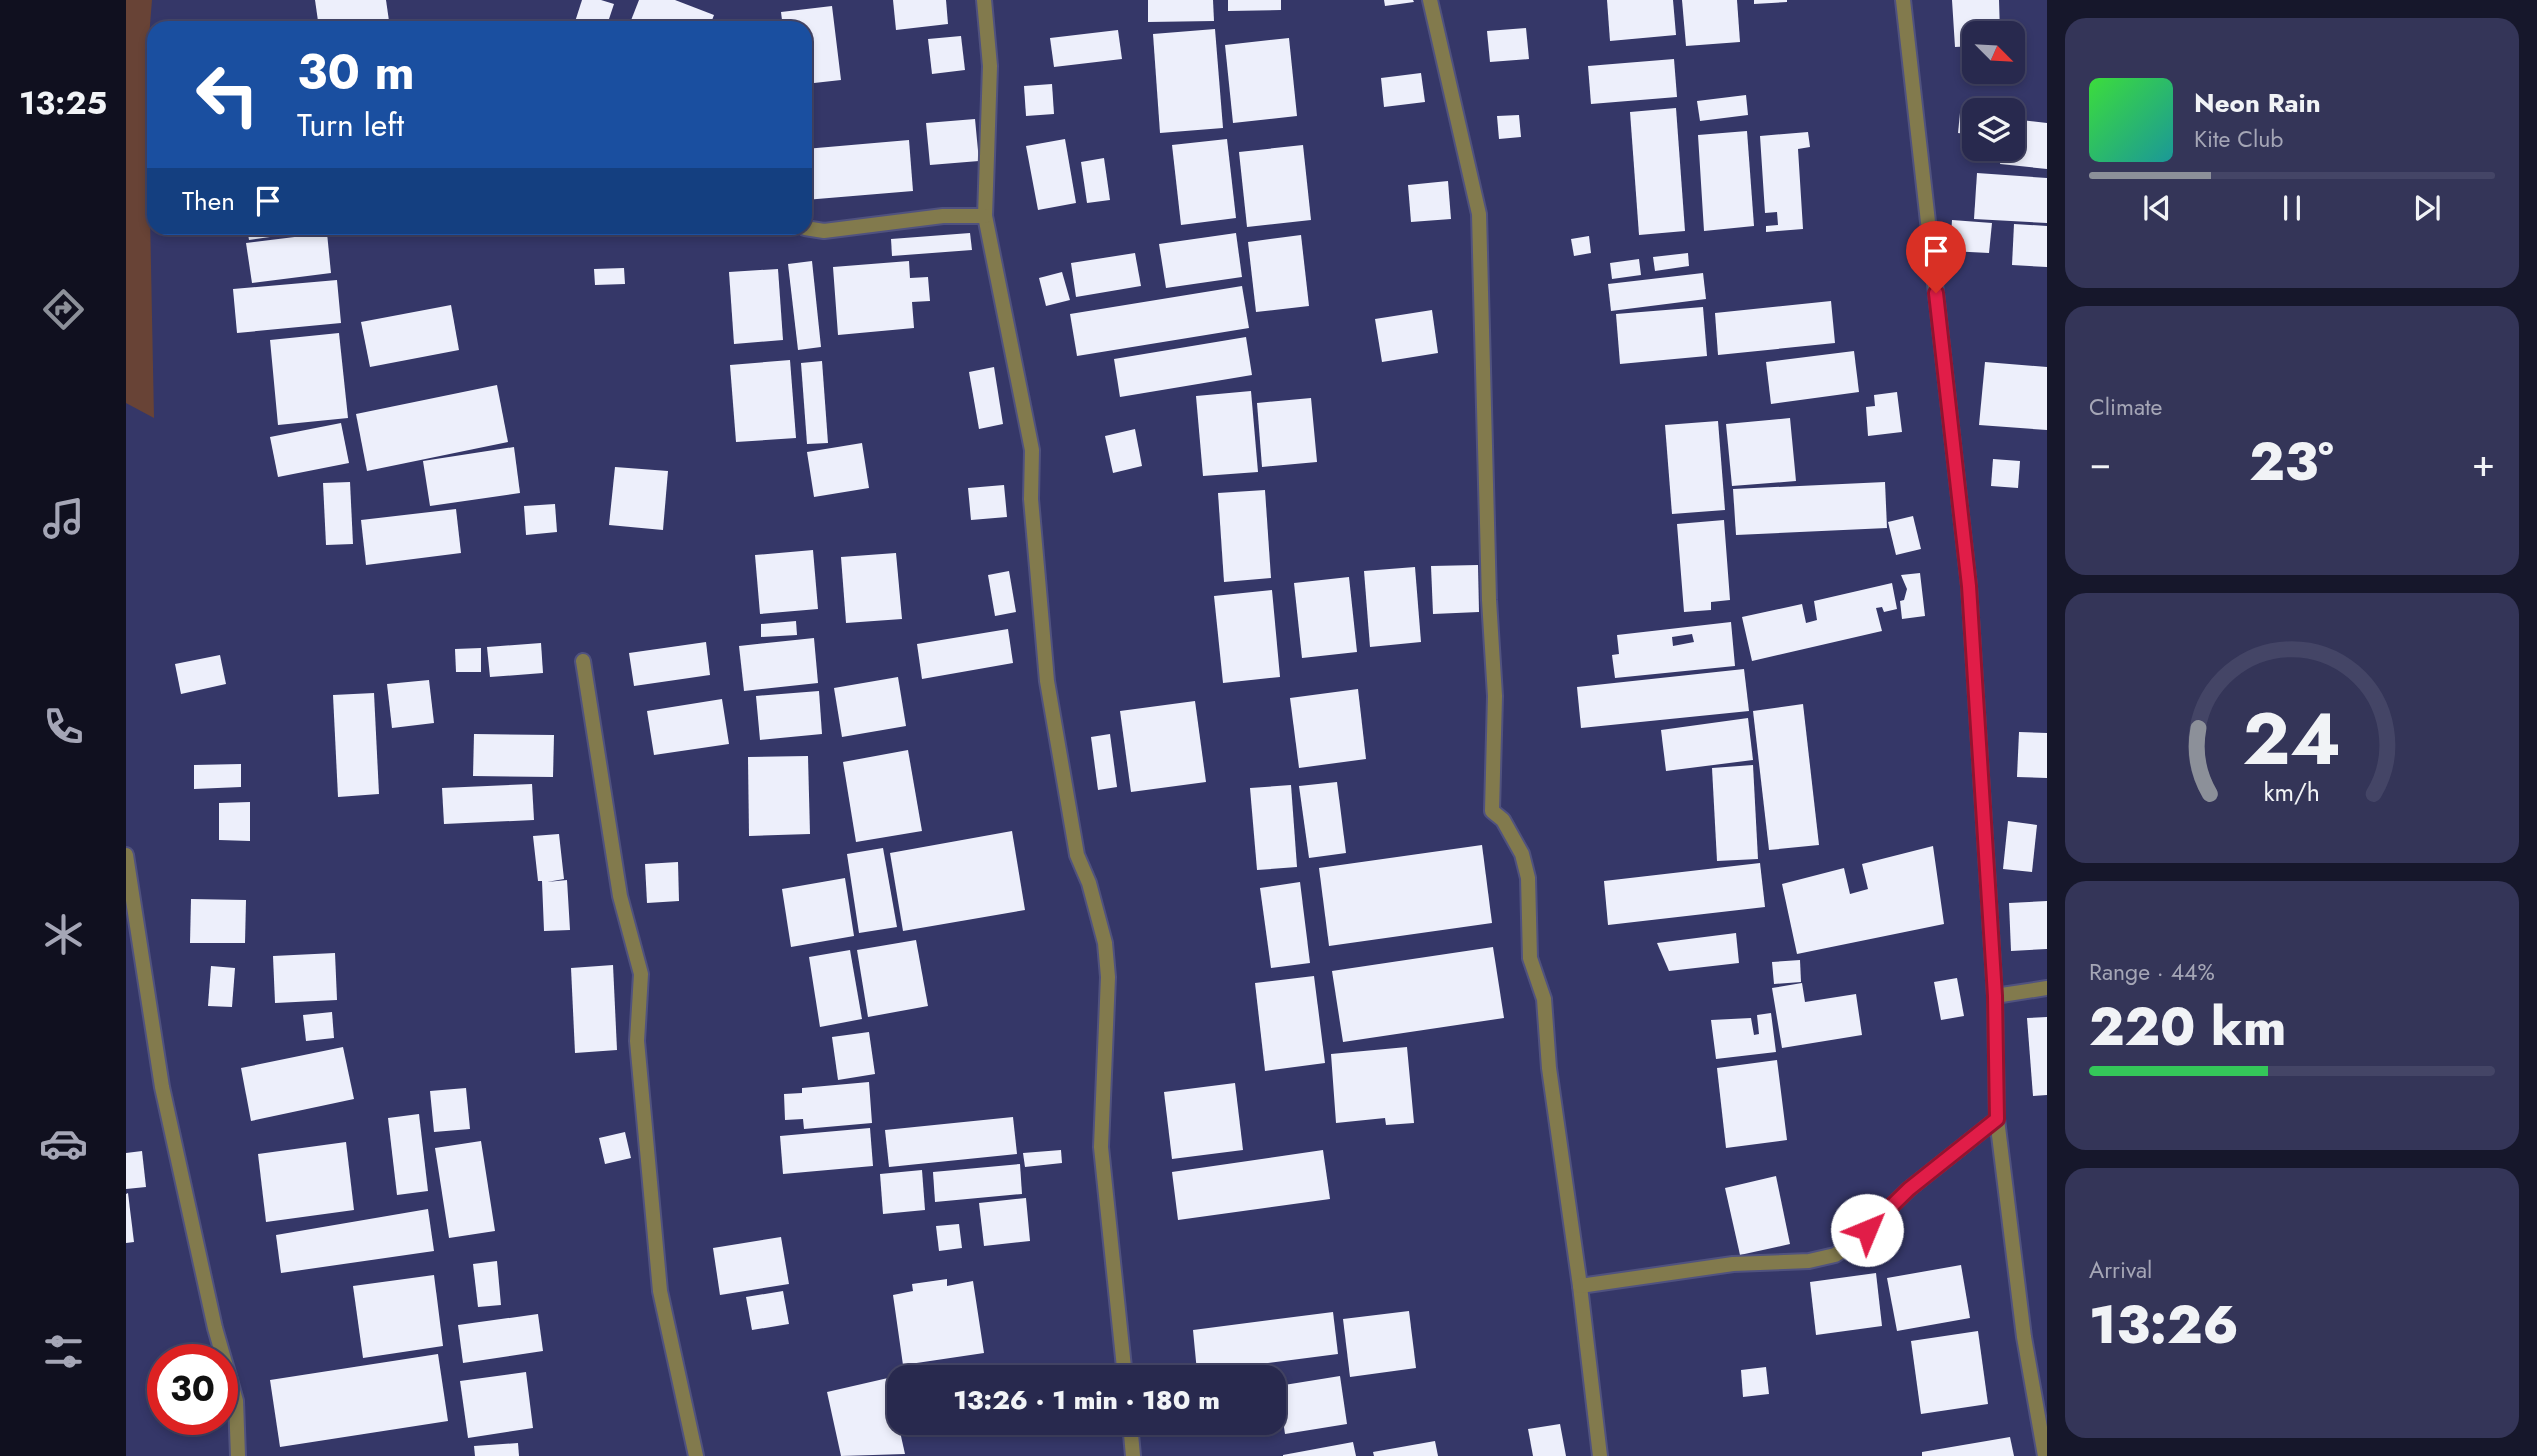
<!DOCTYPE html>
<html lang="en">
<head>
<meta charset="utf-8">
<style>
  :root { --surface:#28294e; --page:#343558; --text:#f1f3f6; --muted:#a5a6b6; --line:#444566; --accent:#8c9099 }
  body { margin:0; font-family:Jost,sans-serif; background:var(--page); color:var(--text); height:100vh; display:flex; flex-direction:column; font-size:26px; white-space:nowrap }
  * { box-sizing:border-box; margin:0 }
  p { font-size:23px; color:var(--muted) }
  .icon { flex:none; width:38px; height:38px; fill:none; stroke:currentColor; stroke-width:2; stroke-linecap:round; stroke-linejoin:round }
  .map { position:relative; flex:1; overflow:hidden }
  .side { display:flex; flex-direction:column; gap:18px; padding:18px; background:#16172b; width:490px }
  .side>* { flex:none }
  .hud { position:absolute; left:21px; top:21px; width:665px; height:214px; border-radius:21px; box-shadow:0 4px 10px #0003,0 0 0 2px var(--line); background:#1a4fa0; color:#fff; overflow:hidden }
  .needle { width:46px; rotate:114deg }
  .tools { position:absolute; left:1836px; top:21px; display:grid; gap:14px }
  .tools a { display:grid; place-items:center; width:63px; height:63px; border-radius:14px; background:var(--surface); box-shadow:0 4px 10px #0003,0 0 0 2px var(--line); font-size:35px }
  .speed { position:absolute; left:21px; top:1344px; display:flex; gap:14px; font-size:35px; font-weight:700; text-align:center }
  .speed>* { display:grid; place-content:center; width:91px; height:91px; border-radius:50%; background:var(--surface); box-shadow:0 4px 10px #0003,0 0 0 2px var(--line); line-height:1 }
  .speed .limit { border:10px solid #d22; background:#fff; color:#111 }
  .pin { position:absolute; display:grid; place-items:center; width:60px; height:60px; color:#fff; margin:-72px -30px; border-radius:50% 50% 50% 0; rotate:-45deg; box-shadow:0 0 7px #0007 }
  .pin .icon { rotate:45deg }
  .me { position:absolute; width:77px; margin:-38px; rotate:45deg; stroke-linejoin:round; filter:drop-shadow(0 0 5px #0008) }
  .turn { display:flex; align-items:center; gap:24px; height:147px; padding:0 35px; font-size:32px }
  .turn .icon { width:91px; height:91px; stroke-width:2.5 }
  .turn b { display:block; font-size:49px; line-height:60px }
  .then { display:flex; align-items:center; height:66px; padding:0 35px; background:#0003; gap:14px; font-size:26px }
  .big { font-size:52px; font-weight:800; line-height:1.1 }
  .side .card { flex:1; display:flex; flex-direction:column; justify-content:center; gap:10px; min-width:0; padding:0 24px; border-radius:21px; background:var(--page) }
  .side .dial { align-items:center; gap:0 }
  .dial svg { height:182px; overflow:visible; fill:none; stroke:var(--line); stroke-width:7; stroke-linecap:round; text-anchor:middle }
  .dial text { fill:var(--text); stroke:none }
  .song { display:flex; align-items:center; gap:21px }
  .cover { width:84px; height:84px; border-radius:10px; background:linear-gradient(135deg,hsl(120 70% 55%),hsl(180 70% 35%)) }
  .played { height:7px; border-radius:4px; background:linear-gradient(90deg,var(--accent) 30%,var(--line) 30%) }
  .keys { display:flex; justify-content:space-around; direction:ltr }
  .heat { display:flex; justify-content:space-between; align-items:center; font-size:38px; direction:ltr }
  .charge { height:10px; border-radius:5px; background:linear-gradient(90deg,#34c759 44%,var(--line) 0) }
  .trip { position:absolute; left:761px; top:1365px; width:399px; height:70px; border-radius:21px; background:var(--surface); box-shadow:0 4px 10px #0003,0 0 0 2px var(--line); font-weight:800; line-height:70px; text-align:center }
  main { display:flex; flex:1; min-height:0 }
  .dock { display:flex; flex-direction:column; width:126px; justify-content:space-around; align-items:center; background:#10101f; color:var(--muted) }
  .dock .icon { width:49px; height:49px }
  .dock .on { color:var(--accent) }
  .dock b { font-size:32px; color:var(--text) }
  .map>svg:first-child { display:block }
  .green { fill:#684336 }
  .building { fill:#edeffb; fill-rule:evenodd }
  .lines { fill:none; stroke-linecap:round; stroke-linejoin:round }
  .minor-casing { stroke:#50527f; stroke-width:18 }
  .minor { stroke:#827a4d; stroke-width:14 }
  .route-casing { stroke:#92132f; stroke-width:18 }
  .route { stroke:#e11d48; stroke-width:12 }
</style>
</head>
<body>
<main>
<nav class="dock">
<b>13:25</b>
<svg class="icon on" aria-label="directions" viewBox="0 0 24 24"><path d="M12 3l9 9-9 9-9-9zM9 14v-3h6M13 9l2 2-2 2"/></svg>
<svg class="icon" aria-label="music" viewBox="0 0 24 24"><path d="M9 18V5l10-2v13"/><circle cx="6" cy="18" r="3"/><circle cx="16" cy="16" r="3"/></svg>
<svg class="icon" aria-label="phone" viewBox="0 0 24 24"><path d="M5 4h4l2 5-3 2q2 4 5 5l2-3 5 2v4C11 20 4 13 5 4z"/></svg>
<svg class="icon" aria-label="climate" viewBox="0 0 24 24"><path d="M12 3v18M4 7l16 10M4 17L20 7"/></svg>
<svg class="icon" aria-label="car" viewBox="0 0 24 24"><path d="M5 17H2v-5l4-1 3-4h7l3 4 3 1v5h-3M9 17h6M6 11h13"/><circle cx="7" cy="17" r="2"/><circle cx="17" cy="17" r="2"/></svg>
<svg class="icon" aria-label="filters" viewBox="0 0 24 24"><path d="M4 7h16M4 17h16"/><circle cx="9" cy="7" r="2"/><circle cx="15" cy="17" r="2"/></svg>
</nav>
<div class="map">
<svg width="1921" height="1456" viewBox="0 0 1921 1456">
  <rect width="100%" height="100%" fill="#353768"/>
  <!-- green -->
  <polygon class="green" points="0,0 26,0 21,62 28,418 0,403"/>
  <!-- building -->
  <g class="building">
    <polygon points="189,0 260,0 264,28 193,28"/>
    <polygon points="456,0 475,0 488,4 480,28 447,28"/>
    <polygon points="513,0 549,0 588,15 583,28 502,28"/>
    <polygon points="767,0 820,0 822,24 770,30"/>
    <polygon points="1022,0 1087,0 1088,21 1022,22"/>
    <polygon points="1102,0 1155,0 1155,10 1102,11"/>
    <polygon points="1258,0 1287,0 1288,2 1259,6"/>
    <polygon points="1481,0 1547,0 1550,35 1484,41"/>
    <polygon points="1556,0 1611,0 1614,42 1560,46"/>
    <polygon points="1628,0 1661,0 1661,2 1628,4"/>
    <polygon points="1826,0 1873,0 1874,33 1848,33 1848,46 1829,47"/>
    <polygon points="706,6 715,80 679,84 679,28 657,28 655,12"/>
    <polygon points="1400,28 1403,59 1364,62 1361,31"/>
    <polygon points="1089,29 1097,128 1034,133 1027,34"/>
    <polygon points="992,30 996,59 928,67 924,38"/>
    <polygon points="835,36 839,70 806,74 802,39"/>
    <polygon points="1163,38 1171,116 1107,123 1099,45"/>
    <polygon points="1548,59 1551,97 1465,104 1462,66"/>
    <polygon points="1295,73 1299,102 1258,107 1255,78"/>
    <polygon points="926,84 928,114 900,116 898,86"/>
    <polygon points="1620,95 1622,115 1574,121 1571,101"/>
    <polygon points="1550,108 1559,231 1513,235 1504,112"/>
    <polygon points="1834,113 1848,115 1848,135 1832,133"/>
    <polygon points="1393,115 1395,137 1373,139 1371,116"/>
    <polygon points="849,119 853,161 804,165 800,123"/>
    <polygon points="1886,119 1921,123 1921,169 1874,164 1876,149 1886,149"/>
    <polygon points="1621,131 1628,226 1578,231 1572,135"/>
    <polygon points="1682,132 1684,147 1672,149 1677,229 1640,232 1640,226 1652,225 1651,212 1639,213 1634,136"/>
    <polygon points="939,139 950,203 912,210 900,146"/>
    <polygon points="1101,139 1110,218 1055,225 1046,145"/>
    <polygon points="783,140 787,191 679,200 679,149"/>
    <polygon points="1177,145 1185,220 1121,227 1113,152"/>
    <polygon points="978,158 984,200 961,203 955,162"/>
    <polygon points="1851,173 1921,178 1921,223 1848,219"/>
    <polygon points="1322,181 1325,219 1285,222 1282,185"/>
    <polygon points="1826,220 1866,223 1863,253 1824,251"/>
    <polygon points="1888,224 1921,226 1921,267 1886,265"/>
    <polygon points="121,228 201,228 201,229 123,240"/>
    <polygon points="201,233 205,273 126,283 120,243"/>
    <polygon points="844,233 846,250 766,256 765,239"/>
    <polygon points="1110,233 1116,277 1040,288 1033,244"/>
    <polygon points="1175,235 1183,306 1130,312 1122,242"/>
    <polygon points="1463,236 1465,253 1448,256 1445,239"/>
    <polygon points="1009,253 1015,286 950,297 945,263"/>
    <polygon points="1562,253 1563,266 1529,271 1527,257"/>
    <polygon points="1513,259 1515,275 1486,279 1484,263"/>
    <polygon points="686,261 695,347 672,350 662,264"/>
    <polygon points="783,261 784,278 802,277 804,301 786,302 788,328 712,335 707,267"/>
    <polygon points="498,268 499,284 469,285 468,269"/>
    <polygon points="652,269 657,340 608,344 603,272"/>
    <polygon points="936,272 944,300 920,306 913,278"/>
    <polygon points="1577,273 1580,299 1485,311 1482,284"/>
    <polygon points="211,280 215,323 111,333 107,289"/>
    <polygon points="1116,286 1123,328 951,356 944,314"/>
    <polygon points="1705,301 1709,343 1592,355 1589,313"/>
    <polygon points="325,305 333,350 244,367 235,322"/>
    <polygon points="1577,307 1581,356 1494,364 1490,314"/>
    <polygon points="1306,310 1312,353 1256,362 1249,319"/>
    <polygon points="213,333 222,418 152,425 144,340"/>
    <polygon points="1120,337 1126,375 994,397 988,359"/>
    <polygon points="1728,351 1733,392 1645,404 1640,362"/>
    <polygon points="664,360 670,438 610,442 604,365"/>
    <polygon points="696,361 702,443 681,444 675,363"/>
    <polygon points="1859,362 1921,367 1921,430 1853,425"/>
    <polygon points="868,367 877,424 853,429 843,372"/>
    <polygon points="371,385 382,442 241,471 230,414"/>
    <polygon points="1125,391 1132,472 1077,476 1070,396"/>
    <polygon points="1771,392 1776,432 1742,436 1740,407 1749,406 1748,395"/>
    <polygon points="1185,398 1191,462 1136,467 1131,403"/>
    <polygon points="1664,418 1670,481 1606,486 1600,424"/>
    <polygon points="1592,421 1599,510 1546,514 1539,425"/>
    <polygon points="215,423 223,463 152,477 144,437"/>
    <polygon points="1009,429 1016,466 987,473 979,436"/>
    <polygon points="736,443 743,488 688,497 681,452"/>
    <polygon points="388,447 394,493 304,506 297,461"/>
    <polygon points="1867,459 1894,461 1892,488 1865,486"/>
    <polygon points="489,467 542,471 537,530 483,525"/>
    <polygon points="224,482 227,544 200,545 197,483"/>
    <polygon points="1759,482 1761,528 1610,535 1607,489"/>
    <polygon points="878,485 881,517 845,520 842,488"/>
    <polygon points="1139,490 1145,578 1098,582 1092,493"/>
    <polygon points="429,504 431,532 400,535 398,506"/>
    <polygon points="330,509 335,553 240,565 235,520"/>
    <polygon points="1787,516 1795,549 1770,555 1762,522"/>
    <polygon points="1598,520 1604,600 1585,602 1585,610 1558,612 1551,524"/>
    <polygon points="687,550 692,609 634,614 629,555"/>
    <polygon points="770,553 776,619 720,623 715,557"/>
    <polygon points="1352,565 1353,612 1307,614 1305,566"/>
    <polygon points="1289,567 1295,642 1244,647 1238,571"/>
    <polygon points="883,571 890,612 869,616 862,575"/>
    <polygon points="1794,573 1799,616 1776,619 1774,601 1778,600 1781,589 1775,575"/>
    <polygon points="1223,577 1231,652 1176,658 1168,583"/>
    <polygon points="1766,583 1771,609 1758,612 1756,607 1750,608 1756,631 1626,661 1616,617 1676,604 1680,623 1691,620 1688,601"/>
    <polygon points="1146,590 1154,677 1097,683 1088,596"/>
    <polygon points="670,621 671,635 635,637 635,624"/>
    <path d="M 1605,622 L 1609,666 L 1489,678 L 1486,655 L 1493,654 L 1491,635 ZM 1566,634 L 1568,642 L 1547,646 L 1546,637 Z"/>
    <polygon points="882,629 887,663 796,679 791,644"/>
    <polygon points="688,638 692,683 618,691 613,646"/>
    <polygon points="580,642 584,675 508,686 503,653"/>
    <polygon points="415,643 417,673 364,677 361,647"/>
    <polygon points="355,648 355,672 330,672 329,649"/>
    <polygon points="94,655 100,684 55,694 49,664"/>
    <polygon points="1618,669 1623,711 1455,728 1451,687"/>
    <polygon points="772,677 780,726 716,737 708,688"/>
    <polygon points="303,680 308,723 266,728 261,684"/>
    <polygon points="1232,689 1240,759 1173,768 1164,698"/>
    <polygon points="693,691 696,734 634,740 630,696"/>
    <polygon points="248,693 253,794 212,797 207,695"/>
    <polygon points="596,699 603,744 528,755 521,711"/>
    <polygon points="1069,701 1080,782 1005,792 994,711"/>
    <polygon points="1677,704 1693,845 1643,850 1627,711"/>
    <polygon points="1622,718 1627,760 1540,771 1535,730"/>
    <polygon points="1893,732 1921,733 1921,778 1891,777"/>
    <polygon points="348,734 428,735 427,777 347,776"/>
    <polygon points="984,734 991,787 972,790 965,737"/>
    <polygon points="782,750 796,831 730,842 717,762"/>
    <polygon points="682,756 684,834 623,836 622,757"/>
    <polygon points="115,764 115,787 68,789 68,765"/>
    <polygon points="1627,765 1632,859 1591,861 1586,768"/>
    <polygon points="1211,782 1220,853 1183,858 1173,786"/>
    <polygon points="406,784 408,820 318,824 316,788"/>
    <polygon points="1165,785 1171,867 1131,870 1124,788"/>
    <polygon points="124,802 124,841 93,840 93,803"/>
    <polygon points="1882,821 1911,825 1906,872 1877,869"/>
    <polygon points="886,831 899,910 777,931 764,853"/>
    <polygon points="433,834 438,879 421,882 441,880 444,930 418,931 416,881 412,881 407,836"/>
    <polygon points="1356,845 1366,923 1203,946 1193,868"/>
    <polygon points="1807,846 1818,924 1671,954 1656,884 1718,868 1724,894 1742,889 1736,864"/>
    <polygon points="757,848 771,927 733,933 721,854"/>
    <polygon points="552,862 553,901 521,903 519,864"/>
    <polygon points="1634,863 1639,907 1482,925 1478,881"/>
    <polygon points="719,878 728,936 665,947 656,889"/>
    <polygon points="1174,882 1184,963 1145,968 1134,888"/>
    <polygon points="65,899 120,900 119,943 64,943"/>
    <polygon points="1921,901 1921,949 1885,951 1883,903"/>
    <polygon points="1610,933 1613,963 1543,971 1531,943"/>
    <polygon points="790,940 802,1006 742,1017 731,950"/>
    <polygon points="1367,947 1378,1018 1217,1042 1206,971"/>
    <polygon points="724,950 736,1019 694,1027 683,957"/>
    <polygon points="209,953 211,1000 149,1003 147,956"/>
    <polygon points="1674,960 1675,982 1648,984 1646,962"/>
    <polygon points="487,965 491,1050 449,1053 445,968"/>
    <polygon points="85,966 109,968 106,1007 82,1006"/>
    <polygon points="1188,976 1199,1063 1139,1071 1129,983"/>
    <polygon points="1831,978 1838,1016 1815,1020 1808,982"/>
    <polygon points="1676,983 1679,1002 1730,994 1736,1035 1656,1048 1646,988"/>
    <polygon points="206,1012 208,1038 180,1041 177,1015"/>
    <polygon points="1645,1013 1650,1052 1590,1059 1585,1020 1625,1018 1628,1035 1633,1034 1631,1015"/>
    <polygon points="1921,1017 1921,1095 1907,1096 1901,1018"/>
    <polygon points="743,1032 749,1074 712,1080 706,1037"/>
    <polygon points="217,1047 228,1099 125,1121 115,1068"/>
    <polygon points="1281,1047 1288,1123 1260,1125 1259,1118 1210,1123 1205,1054"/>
    <polygon points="1651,1060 1661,1140 1600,1148 1591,1068"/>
    <polygon points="743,1082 746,1123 678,1129 677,1119 659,1120 658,1094 676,1093 676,1088"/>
    <polygon points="1109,1083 1117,1150 1046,1159 1038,1092"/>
    <polygon points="340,1088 344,1129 308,1132 304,1091"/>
    <polygon points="293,1114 302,1191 271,1195 262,1118"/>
    <polygon points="887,1117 891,1154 763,1167 759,1130"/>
    <polygon points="744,1128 747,1166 657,1174 654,1136"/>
    <polygon points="499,1132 505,1158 479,1164 473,1138"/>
    <polygon points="355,1141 369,1231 323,1238 309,1148"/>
    <polygon points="220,1142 228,1210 140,1222 132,1154"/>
    <polygon points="935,1150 936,1163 899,1167 897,1153"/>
    <polygon points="1197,1150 1204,1199 1052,1220 1046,1172"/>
    <polygon points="16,1151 20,1187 0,1189 0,1153"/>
    <polygon points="894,1164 896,1194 809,1202 807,1172"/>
    <polygon points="796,1170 799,1210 757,1214 754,1174"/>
    <polygon points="1650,1176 1664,1244 1614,1255 1599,1188"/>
    <polygon points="2,1193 8,1242 0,1243 0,1194"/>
    <polygon points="900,1198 904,1241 858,1246 853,1203"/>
    <polygon points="302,1209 308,1251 155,1273 150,1235"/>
    <polygon points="833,1224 836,1248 813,1251 810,1226"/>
    <polygon points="655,1237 663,1284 594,1295 587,1248"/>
    <polygon points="371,1261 375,1305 352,1307 347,1264"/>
    <polygon points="1835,1265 1844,1318 1771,1331 1761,1278"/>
    <polygon points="1750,1273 1756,1326 1690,1335 1684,1282"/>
    <polygon points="308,1275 317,1346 237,1358 227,1286"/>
    <polygon points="821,1279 821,1286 847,1281 858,1353 777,1365 767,1295 787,1291 786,1284"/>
    <polygon points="657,1291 663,1324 626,1330 620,1297"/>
    <polygon points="1283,1311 1290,1368 1224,1377 1217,1319"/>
    <polygon points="1207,1312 1212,1354 1071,1372 1067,1330"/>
    <polygon points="412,1314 417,1351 337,1363 332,1325"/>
    <polygon points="1852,1331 1862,1404 1795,1414 1785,1341"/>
    <polygon points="312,1354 322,1421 154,1447 144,1380"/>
    <polygon points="1640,1367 1643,1394 1617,1397 1615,1370"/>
    <polygon points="400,1372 407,1428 342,1438 334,1381"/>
    <polygon points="1214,1376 1221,1424 1159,1434 1152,1386"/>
    <polygon points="762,1378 779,1454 715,1456 701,1392"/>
    <polygon points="1434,1424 1440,1456 1407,1456 1402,1429"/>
    <polygon points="1884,1437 1888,1456 1796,1456 1796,1452"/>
    <polygon points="1309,1441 1312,1456 1248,1456 1247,1452"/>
    <polygon points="1227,1442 1230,1456 1157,1456 1157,1455"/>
    <polygon points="392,1443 393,1456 349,1456 348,1446"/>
  </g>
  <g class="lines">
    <defs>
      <g id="minor">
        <polyline points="858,0 864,66 859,216 906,450 905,499 921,681 951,855 963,883 979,943 982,977 975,1147 999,1377"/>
        <polyline points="1304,0 1353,214 1363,600 1369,696 1366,811 1377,820 1396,854 1402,878 1404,958 1418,999 1423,1068 1454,1286 1474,1456"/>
        <polyline points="1777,0 1843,586 1869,996 1871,1119 1898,1337 1919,1456"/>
        <polyline points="679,228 698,231 817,216 859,216"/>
        <polyline points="457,661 494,896 515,974 511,1041 534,1291 570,1456"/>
        <polyline points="0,855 36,1087 89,1328 110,1401 112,1456"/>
        <polyline points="1869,996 1921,988"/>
        <polyline points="1454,1286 1607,1264 1683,1261 1709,1255 1728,1243 1783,1189 1871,1119"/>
        <polyline points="1004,1423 1007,1456"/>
      </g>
    </defs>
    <!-- minor casing -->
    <use href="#minor" class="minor-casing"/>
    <!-- minor -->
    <use href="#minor" class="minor"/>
  </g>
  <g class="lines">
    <defs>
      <polyline id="route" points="1741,1230 1783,1189 1871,1119 1869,996 1843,586 1810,293"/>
    </defs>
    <!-- route casing -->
    <use href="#route" class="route-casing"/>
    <!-- route -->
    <use href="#route" class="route"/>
  </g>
</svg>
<div class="tools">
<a><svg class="needle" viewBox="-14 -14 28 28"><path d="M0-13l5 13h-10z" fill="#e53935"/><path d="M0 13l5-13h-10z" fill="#a5a6b6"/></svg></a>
<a><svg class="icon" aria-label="layers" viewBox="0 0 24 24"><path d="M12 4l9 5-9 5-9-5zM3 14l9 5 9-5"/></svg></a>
</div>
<div class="speed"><div class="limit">30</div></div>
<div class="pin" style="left:1810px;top:293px;background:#d93025"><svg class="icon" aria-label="arrive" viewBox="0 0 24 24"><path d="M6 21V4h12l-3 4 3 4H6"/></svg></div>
<svg class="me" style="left:1741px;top:1230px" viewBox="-20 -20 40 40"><circle r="19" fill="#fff"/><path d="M0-13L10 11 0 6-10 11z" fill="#e11d48"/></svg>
<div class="trip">13:26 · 1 min · 180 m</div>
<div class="hud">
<div class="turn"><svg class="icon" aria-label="left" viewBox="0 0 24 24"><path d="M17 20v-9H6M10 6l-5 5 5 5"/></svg><div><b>30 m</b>Turn left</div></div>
<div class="then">Then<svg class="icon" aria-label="arrive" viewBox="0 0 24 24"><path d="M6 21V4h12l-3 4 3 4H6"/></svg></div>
</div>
</div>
<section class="side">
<div class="card">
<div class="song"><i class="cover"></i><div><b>Neon Rain</b><p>Kite Club</p></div></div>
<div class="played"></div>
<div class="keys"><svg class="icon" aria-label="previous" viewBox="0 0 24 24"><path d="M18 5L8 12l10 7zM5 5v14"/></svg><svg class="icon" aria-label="pause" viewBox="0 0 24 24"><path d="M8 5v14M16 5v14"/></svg><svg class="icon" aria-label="next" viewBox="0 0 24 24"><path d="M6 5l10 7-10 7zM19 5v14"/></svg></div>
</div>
<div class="card"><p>Climate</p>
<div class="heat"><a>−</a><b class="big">23°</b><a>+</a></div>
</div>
<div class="card dial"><svg viewBox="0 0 100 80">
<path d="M14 69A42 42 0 1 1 86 69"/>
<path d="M14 69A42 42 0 0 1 9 40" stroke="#8c9099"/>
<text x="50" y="56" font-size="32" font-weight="700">24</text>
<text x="50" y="72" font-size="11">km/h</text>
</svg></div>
<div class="card"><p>Range · 44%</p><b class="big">220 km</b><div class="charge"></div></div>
<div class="card"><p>Arrival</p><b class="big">13:26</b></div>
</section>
</main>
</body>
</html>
